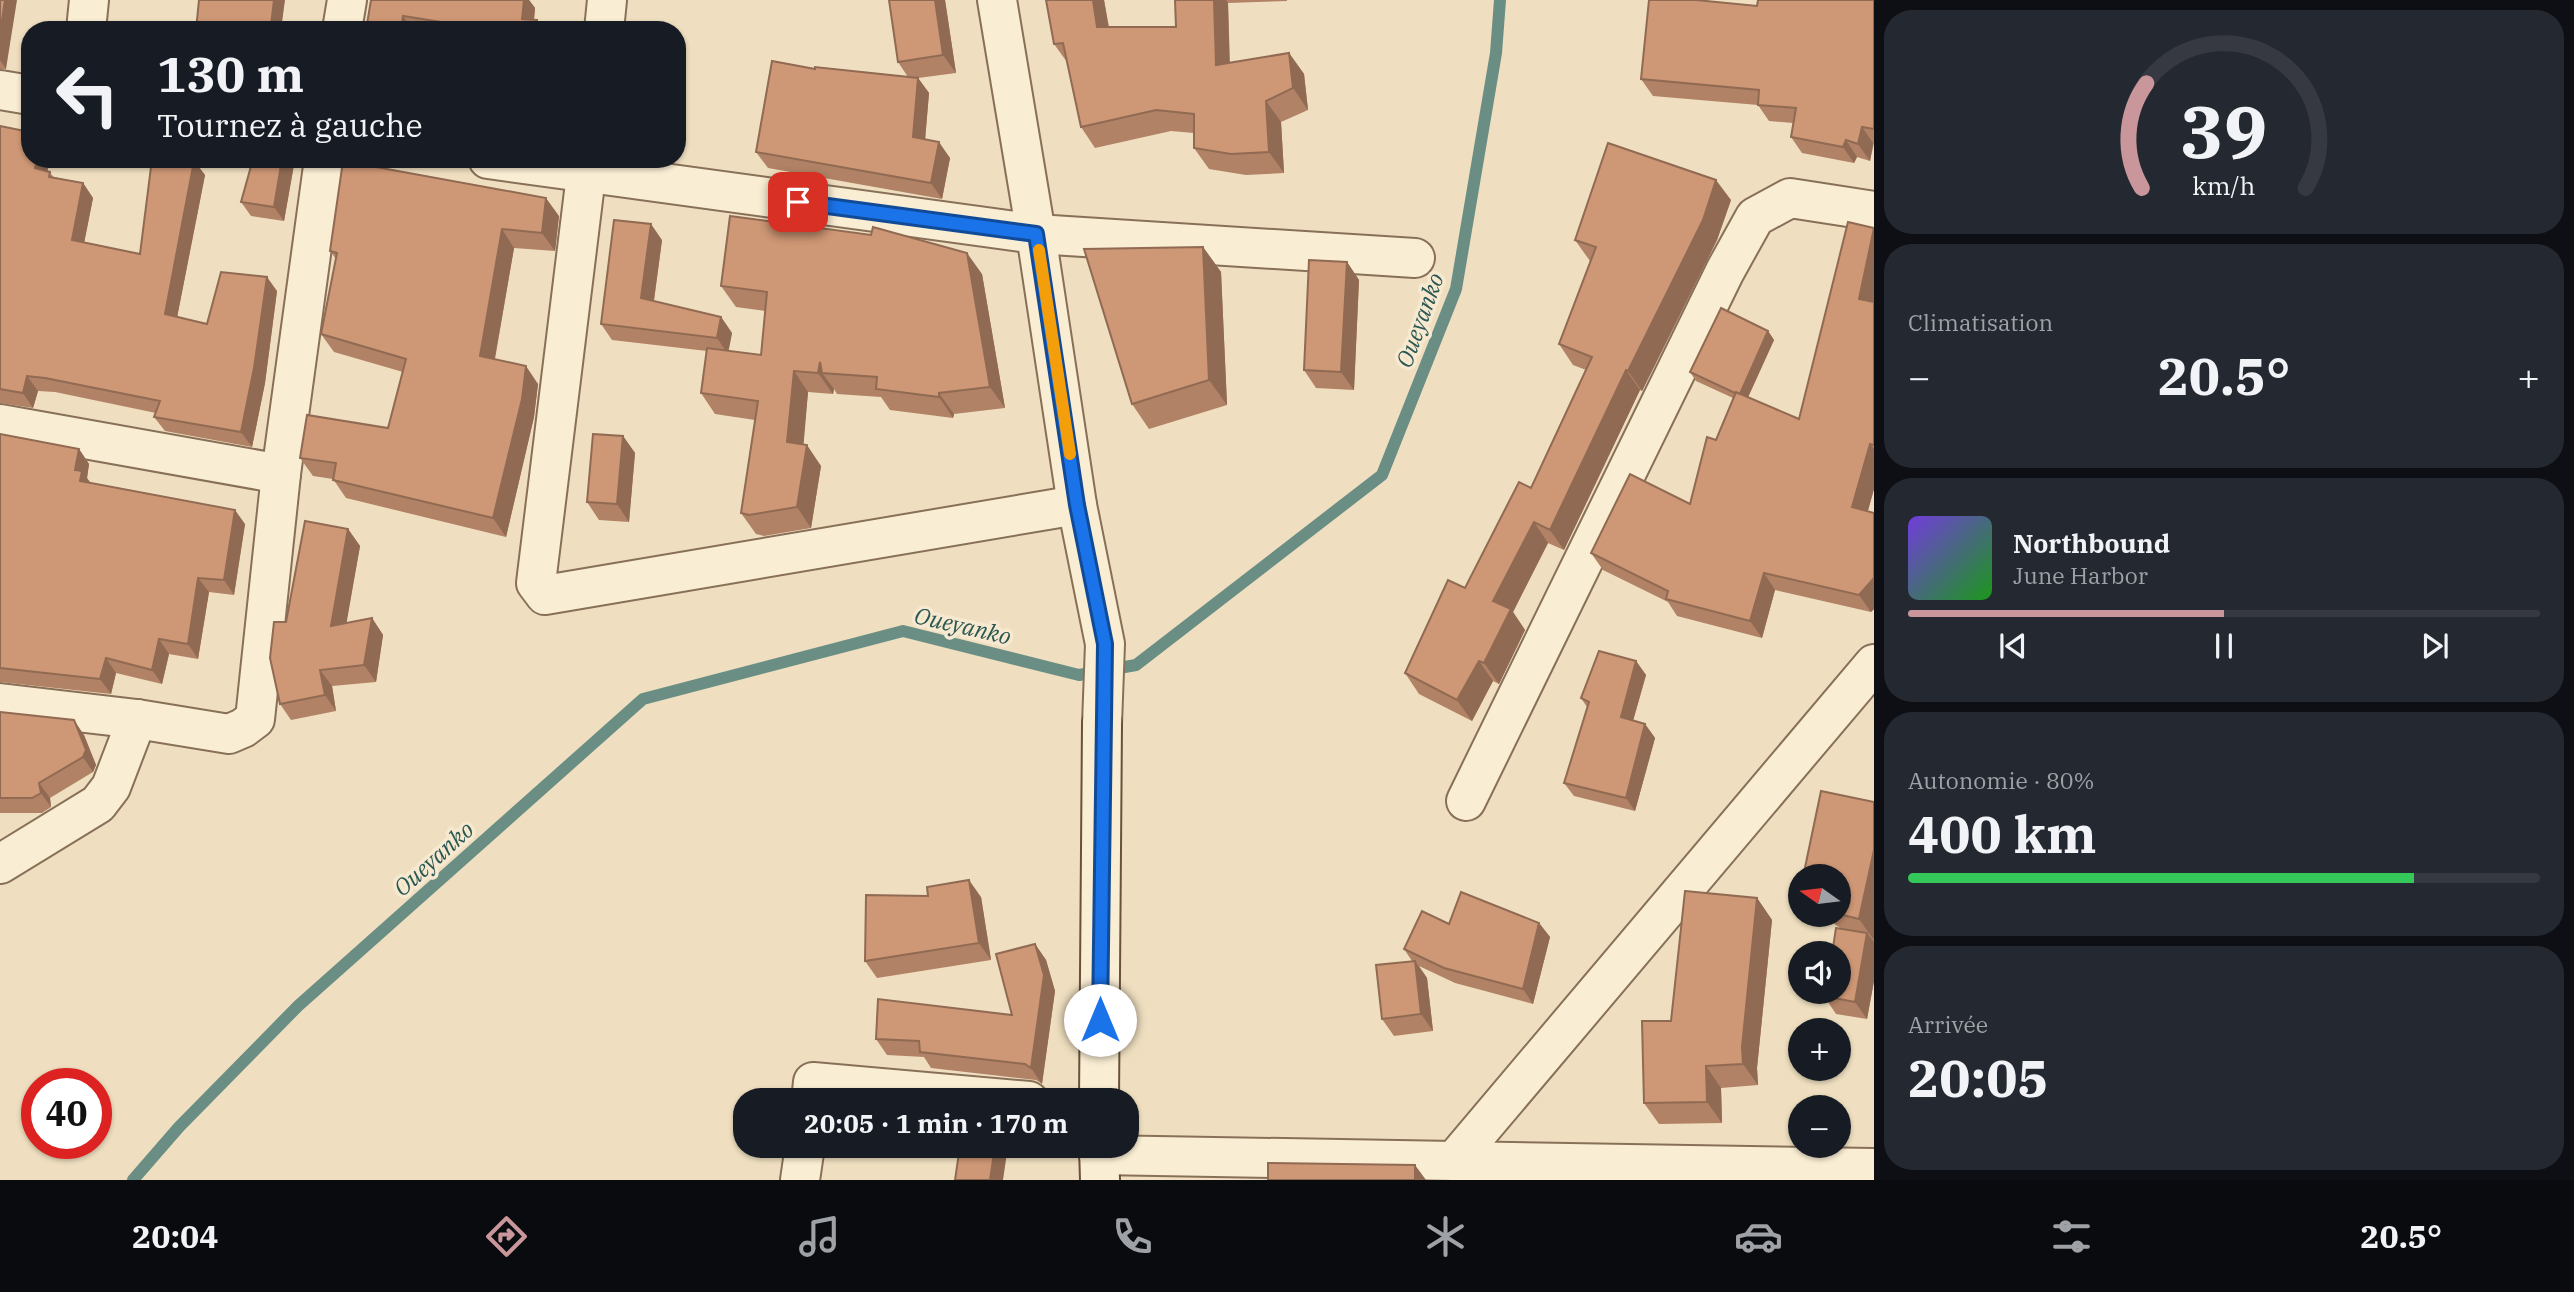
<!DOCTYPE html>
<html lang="fr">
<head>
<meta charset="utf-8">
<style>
  :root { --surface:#171b24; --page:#242831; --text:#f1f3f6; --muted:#9ea1a6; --line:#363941; --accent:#c9979b }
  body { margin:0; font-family:"IBM Plex Serif",serif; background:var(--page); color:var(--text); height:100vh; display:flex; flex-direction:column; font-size:26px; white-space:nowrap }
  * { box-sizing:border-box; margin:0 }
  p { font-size:23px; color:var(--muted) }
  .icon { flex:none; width:38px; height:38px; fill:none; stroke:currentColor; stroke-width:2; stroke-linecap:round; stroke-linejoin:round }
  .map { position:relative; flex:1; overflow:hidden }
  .sheet { display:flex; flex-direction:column; gap:10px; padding:10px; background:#0d0f14; width:700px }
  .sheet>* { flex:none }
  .guide { position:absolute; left:21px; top:21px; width:665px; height:147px; border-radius:28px; box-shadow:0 2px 5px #0004; background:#171b24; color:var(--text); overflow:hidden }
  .needle { width:46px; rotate:284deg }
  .controls { position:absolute; left:1788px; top:864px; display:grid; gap:14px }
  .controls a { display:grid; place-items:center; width:63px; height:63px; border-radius:50%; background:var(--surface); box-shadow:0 2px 5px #0004; font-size:35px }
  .speed { position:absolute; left:21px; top:1068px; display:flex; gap:14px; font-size:35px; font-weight:700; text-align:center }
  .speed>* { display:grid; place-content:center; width:91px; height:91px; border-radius:50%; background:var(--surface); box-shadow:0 2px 5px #0004; line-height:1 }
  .speed .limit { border:10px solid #d22; background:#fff; color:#111 }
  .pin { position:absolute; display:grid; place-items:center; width:60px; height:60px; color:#fff; margin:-30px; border-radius:14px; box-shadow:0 4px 10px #0006 }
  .me { position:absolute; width:77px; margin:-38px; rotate:0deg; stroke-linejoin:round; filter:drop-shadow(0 0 5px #0008) }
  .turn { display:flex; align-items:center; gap:24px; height:147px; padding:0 21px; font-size:32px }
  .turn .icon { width:91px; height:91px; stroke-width:2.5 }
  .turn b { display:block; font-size:49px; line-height:60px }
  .big { font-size:52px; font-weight:800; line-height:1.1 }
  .sheet .tile { flex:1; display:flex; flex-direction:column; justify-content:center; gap:10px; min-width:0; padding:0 24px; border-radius:28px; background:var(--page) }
  .sheet .dial { align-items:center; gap:0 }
  .dial svg { height:182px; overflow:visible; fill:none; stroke:var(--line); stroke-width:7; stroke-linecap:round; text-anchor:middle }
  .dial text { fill:var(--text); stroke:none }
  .song { display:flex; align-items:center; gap:21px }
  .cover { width:84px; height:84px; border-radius:10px; background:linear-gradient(135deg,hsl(260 70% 55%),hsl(120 70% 35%)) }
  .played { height:7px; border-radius:4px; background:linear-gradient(90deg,var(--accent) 50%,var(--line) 50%) }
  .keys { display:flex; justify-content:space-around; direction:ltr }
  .heat { display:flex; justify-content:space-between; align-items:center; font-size:38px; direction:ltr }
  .charge { height:10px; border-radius:5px; background:linear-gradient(90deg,#34c759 80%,var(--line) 0) }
  .trip { position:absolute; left:733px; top:1088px; width:406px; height:70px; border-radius:28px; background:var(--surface); box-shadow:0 2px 5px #0004; font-weight:800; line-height:70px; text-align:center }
  .tabs { display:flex; height:112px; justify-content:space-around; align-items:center; background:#090b0e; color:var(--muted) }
  .tabs .icon { width:49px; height:49px }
  .tabs .active { color:var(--accent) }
  .tabs b { font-size:32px; color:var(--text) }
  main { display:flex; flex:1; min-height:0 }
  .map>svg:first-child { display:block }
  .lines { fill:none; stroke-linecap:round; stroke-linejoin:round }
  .stream { stroke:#6a8e84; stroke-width:12 }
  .street-casing { stroke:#887058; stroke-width:42 }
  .secondary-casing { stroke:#69513b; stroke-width:42 }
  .street { stroke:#f9edd3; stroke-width:38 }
  .secondary { stroke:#f9edd3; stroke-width:38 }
  .wall { fill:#b18265 }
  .shaded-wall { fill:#906a52 }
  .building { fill:#ce9775; stroke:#906a52; stroke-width:2 }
  .route-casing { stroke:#114b97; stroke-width:18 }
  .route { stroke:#1a73e8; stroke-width:12 }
  .slow { stroke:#f59e0b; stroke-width:12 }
  .labels { text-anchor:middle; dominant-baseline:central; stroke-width:7; stroke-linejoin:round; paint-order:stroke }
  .water-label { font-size:23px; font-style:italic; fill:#2b5753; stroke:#f6e9d0 }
</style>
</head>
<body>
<main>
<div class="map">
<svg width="1874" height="1180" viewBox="0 0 1874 1180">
  <rect width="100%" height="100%" fill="#efdfc0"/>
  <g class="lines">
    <!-- stream -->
    <polyline class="stream" points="133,1180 179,1127 298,1006 643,699 903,631 1079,675 1136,665 1382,475 1456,289 1496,53 1500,0"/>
    <defs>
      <g id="street">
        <polyline points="997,0 1036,234 1077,505 1105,644 1102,724"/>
        <polyline points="86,30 89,0"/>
        <polyline points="342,30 347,0"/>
        <polyline points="604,30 607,0"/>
        <polyline points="0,90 30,95"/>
        <polyline points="488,159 1036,234 1415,258"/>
        <polyline points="588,159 536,583 545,595 1077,505"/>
        <polyline points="0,424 281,474"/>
        <polyline points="0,703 137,719 229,734 243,728 255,719 281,474 324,159"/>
        <polyline points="1466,801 1725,271 1755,217 1790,198 1874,211"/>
        <polyline points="0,864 98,804 111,787 137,719"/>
        <polyline points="811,1101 813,1082 1029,1101"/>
        <polyline points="1099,1155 1874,1168"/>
        <polyline points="1454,1161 1874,664"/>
        <polyline points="800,1180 805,1146"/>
      </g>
      <g id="secondary">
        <polyline points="1099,1101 1102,724"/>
        <polyline points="1099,1146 1100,1180"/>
      </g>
    </defs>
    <!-- street casing -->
    <use href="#street" class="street-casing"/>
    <!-- secondary casing -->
    <use href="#secondary" class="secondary-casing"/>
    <!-- street -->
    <use href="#street" class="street"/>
    <!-- secondary -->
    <use href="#secondary" class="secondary"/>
  </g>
  <!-- wall -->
  <g class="wall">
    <polygon points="0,0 6,69 0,69"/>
    <polygon points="371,0 529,0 535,8 534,20 543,30 366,30"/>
    <polygon points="945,0 956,73 918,78 929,93 925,139 950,158 942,199 768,168 756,152 815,69 908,77 898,62"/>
    <polygon points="1046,0 1104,0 1109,27 1176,27 1175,0 1287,0 1287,1 1228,3 1230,63 1289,53 1304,74 1308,110 1281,122 1284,173 1246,175 1209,169 1194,148 1194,133 1171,131 1095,148 1081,127 1067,62 1054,44"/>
    <polygon points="1874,0 1874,143 1870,161 1857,157 1854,163 1802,153 1791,137 1793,123 1769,121 1758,105 1653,96 1641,79 1757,6"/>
    <polygon points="0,126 54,177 83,183 93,198 84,242 140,254 194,161 205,175 177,317 207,324 277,291 265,383 252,447 165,431 154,417 156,413 55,392 38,391 33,408 0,403"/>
    <polygon points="253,159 295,159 284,221 251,216 241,202"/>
    <polygon points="1731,200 1717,240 1642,391 1640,390 1564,550 1548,543 1513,612 1525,630 1499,684 1493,681 1472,721 1419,694 1405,673 1465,588 1531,488 1586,370 1573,365 1559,344 1590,261 1575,240"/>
    <polygon points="559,216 555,251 514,248 495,359 538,384 534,417 506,537 346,498 333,479 313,476 300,458 388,428 403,372 334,352 321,334 336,259 330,251"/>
    <polygon points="1874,228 1874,489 1868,511 1874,513 1874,609 1871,612 1775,590 1762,638 1677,616 1668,602 1603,570 1591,553 1690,504 1733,398 1696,381 1690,372 1768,331 1774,340 1748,397 1799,419"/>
    <polygon points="662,240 654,301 721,317 732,333 728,351 761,355 765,311 736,307 721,286 982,274 1005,408 954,414 953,418 890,410 881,397 837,394 834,389 833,394 808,392 803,444 821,466 811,528 764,536 756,534 741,513 755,420 715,414 701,393 707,351 612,340 601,324"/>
    <polygon points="1203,247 1221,272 1227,405 1149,429 1132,404"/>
    <polygon points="1347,262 1359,280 1354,390 1316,388 1304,370"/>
    <polygon points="0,434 79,449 89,464 87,478 90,483 245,524 234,595 209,592 198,659 169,654 162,684 116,673 111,694 0,682"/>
    <polygon points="623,436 635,453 629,522 599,520 587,502"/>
    <polygon points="348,529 360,546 346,623 372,618 383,635 376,682 332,686 336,711 291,720 280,704 286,622"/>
    <polygon points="1636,661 1646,675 1633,721 1645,724 1655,738 1635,811 1574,796 1564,783 1587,707 1581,698"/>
    <polygon points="0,712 84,735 96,765 93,772 50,798 51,807 42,813 0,813"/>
    <polygon points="1874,802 1874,981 1867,1019 1836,1014 1824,996 1840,928 1822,915 1839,915 1839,877"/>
    <polygon points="981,897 991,960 877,978 865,961"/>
    <polygon points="1757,898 1772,920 1757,1068 1758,1085 1721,1088 1722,1123 1659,1124 1644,1103 1671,1021"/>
    <polygon points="1539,923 1550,937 1533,1004 1455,983 1419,966 1427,978 1433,1031 1394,1036 1382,1019 1412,961 1404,949 1449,924"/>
    <polygon points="1035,944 1046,960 1055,991 1042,1084 1036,1080 931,1068 924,1057 887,1055 876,1039 1012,1015"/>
  </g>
  <!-- shaded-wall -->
  <g class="shaded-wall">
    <polygon points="5,0 17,0 6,69 0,60 0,34"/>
    <polygon points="274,0 285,0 281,30 271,25"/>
    <polygon points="524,0 529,0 535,8 533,30 522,19"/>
    <polygon points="935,0 945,0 956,73 943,55"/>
    <polygon points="1093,0 1104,0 1112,48 1097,27"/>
    <polygon points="1214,0 1226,0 1228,3 1230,86 1216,65"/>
    <polygon points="403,16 412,30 401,30"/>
    <polygon points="537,20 543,30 536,30"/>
    <polygon points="1289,53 1304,74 1308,110 1293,88"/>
    <polygon points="918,78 929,93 924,153 913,137"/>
    <polygon points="1266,101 1281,122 1284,173 1269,152"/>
    <polygon points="1862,127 1873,143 1870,161 1858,144"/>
    <polygon points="1846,140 1857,157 1854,163 1843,147"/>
    <polygon points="939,142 950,158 942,199 931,183"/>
    <polygon points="37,159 50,159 45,183 35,168"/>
    <polygon points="282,159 295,159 284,221 274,207"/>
    <polygon points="194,161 205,175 175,328 165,314"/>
    <polygon points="1716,180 1731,200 1717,240 1642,391 1628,371"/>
    <polygon points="83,183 93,198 82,254 72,240"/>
    <polygon points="546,198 559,216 555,251 542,233"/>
    <polygon points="651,224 662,240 652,314 641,298"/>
    <polygon points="1874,228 1874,302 1859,299"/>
    <polygon points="502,229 514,248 492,374 480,356"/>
    <polygon points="1203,247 1221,272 1227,405 1209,380"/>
    <polygon points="967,253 982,274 1005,408 990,387"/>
    <polygon points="1347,262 1359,280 1354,390 1341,372"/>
    <polygon points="267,277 277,291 265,383 252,447 241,432"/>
    <polygon points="721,317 732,333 728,354 717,338"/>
    <polygon points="1768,331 1774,340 1745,404 1739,395"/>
    <polygon points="820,362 822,373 834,389 833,394 818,373"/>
    <polygon points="526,366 538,384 534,417 506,537 493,518"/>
    <polygon points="1626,370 1640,390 1564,550 1550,530"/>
    <polygon points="794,371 808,392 802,463 787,442"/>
    <polygon points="27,376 38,391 33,408 23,393"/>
    <polygon points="939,393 954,414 953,418 939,397"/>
    <polygon points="623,436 635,453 629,522 617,504"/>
    <polygon points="1870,444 1874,449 1874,489 1864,524 1852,507"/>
    <polygon points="807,445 821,466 811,528 797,507"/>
    <polygon points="79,449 89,464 87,478 92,485 80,481 75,470"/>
    <polygon points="235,510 245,524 234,595 224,580"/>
    <polygon points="1534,522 1548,543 1513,612 1525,630 1499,684 1484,663 1493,601"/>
    <polygon points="348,529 360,546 343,643 331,626"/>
    <polygon points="1764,573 1775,590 1762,638 1750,621"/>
    <polygon points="198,578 209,592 198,659 188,644"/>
    <polygon points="1874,578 1874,609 1871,612 1859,595"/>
    <polygon points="372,618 383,635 376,682 364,665"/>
    <polygon points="159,639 169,654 162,684 152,670"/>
    <polygon points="106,658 116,673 111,694 100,679"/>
    <polygon points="1479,661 1493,681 1472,721 1457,700"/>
    <polygon points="1636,661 1646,675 1630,731 1621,717"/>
    <polygon points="320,670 332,686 336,711 325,695"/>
    <polygon points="74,720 84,735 96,765 93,772 83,757"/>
    <polygon points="1645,724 1655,738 1635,811 1626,798"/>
    <polygon points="39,783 50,798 51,807 41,793"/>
    <polygon points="1874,850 1874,940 1859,919"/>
    <polygon points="969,880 981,897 991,960 979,943"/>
    <polygon points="1757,898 1772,920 1757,1068 1758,1085 1743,1064 1742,1047"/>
    <polygon points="1539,923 1550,937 1533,1004 1523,989"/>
    <polygon points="1867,933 1874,942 1874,981 1867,1019 1855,1002"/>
    <polygon points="1035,944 1046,960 1055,991 1042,1084 1031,1068"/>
    <polygon points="1415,961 1427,978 1433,1031 1421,1014"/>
    <polygon points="1706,1066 1721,1088 1722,1123 1707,1102"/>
    <polygon points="995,1146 1008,1146 1003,1180 990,1180"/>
    <polygon points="1415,1165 1426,1180 1415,1180"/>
  </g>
  <!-- building -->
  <g class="building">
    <polygon points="0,0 5,0 0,34"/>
    <polygon points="199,0 274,0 271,25 287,30 196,30"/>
    <polygon points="371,0 524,0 522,19 537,20 536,30 491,30 403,16 401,30 366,30"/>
    <polygon points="889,0 935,0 943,55 898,62"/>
    <polygon points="1046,0 1093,0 1097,27 1176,27 1175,0 1214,0 1216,65 1289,53 1293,88 1266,101 1269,152 1231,154 1194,148 1194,114 1156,110 1081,127 1063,43 1054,44"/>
    <polygon points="1649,0 1696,0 1757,6 1758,0 1874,0 1874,129 1862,127 1858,144 1846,140 1843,147 1791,137 1796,108 1758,105 1759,90 1641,79"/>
    <polygon points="772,61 815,69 815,67 918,78 913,137 939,142 931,183 756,152"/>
    <polygon points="0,126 30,132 30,159 37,159 35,168 50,172 49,177 83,183 72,240 140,254 152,159 184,159 194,161 165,314 207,324 221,272 267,277 254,368 241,432 154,417 160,401 45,378 27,376 23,393 0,389"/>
    <polygon points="1608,143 1716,180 1703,220 1628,371 1626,370 1550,530 1534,522 1493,601 1511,609 1484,663 1479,661 1457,700 1405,673 1448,580 1465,588 1519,482 1531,488 1592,357 1559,344 1596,247 1575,240"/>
    <polygon points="253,159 282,159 274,207 241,202"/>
    <polygon points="343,161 546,198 542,233 502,229 480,356 526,366 522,399 493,518 333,480 336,463 300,458 307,415 388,428 406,359 321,334 337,253 330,251"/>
    <polygon points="730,216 871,235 873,227 967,253 990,387 939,393 939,397 876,389 877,377 822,373 820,362 818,373 794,371 787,442 807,445 797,507 749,515 741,513 758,401 701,393 707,348 761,355 767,292 721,286"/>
    <polygon points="614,220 651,224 641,298 721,317 717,338 601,324"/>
    <polygon points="1848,222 1874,228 1859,299 1874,302 1874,445 1870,444 1852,507 1874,513 1874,578 1859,595 1764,573 1750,621 1666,599 1668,591 1591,553 1630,474 1690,504 1707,437 1716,440 1736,392 1799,419"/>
    <polygon points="1203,247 1209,380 1132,404 1084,249"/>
    <polygon points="1309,260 1347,262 1341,372 1304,370"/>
    <polygon points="1721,308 1768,331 1740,394 1736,392 1735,393 1690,372"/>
    <polygon points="0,434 79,449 75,470 82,471 80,481 235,510 224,580 198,578 188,644 159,639 152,670 106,658 100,679 0,668"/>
    <polygon points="593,434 623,436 617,504 587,502"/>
    <polygon points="305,521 348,529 331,626 372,618 364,665 320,670 325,695 280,704 270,658 274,622 286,622"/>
    <polygon points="1599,651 1636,661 1621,717 1645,724 1626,798 1564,783 1589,702 1581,698"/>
    <polygon points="0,712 74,720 86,750 83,757 39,783 41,793 32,798 0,798"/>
    <polygon points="1821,791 1874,802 1874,850 1859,919 1839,914 1839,877 1803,877"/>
    <polygon points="969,880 979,943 865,961 866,895 928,896 927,887"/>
    <polygon points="1685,891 1757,898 1742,1047 1743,1064 1706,1066 1707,1102 1644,1103 1642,1021 1671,1021"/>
    <polygon points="1461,892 1539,923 1523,989 1444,968 1404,949 1422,911 1449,924"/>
    <polygon points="1836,928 1867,933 1855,1002 1824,996 1825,992 1839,992 1839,954 1832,954"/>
    <polygon points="1035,944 1044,975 1031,1068 1025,1064 920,1052 919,1041 876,1039 878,999 1012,1015 996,954"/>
    <polygon points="1415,961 1421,1014 1382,1019 1376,965"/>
    <polygon points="960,1146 995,1146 990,1180 955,1180"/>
    <polygon points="1268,1163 1415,1165 1415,1180 1268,1180"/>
  </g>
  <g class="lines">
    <defs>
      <polyline id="route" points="798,202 1036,234 1077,505 1105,644 1100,1020"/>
    </defs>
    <!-- route casing -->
    <use href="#route" class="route-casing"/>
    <!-- route -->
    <use href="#route" class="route"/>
    <!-- slow -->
    <polyline class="slow" points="1039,250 1070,454"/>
  </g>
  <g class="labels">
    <!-- water labels -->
    <g class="water-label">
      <text transform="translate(1419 320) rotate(-70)">Oueyanko</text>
      <text transform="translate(963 625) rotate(13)">Oueyanko</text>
      <text transform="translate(433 858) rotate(-42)">Oueyanko</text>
    </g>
  </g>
</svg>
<div class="controls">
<a><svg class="needle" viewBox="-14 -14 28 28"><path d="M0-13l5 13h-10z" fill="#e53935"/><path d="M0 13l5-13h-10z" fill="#9ea1a6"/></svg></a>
<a><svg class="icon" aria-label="sound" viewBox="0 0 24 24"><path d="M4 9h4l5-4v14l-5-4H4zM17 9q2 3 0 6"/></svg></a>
<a>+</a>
<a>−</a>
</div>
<div class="speed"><div class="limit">40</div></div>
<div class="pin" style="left:798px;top:202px;background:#d93025"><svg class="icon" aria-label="arrive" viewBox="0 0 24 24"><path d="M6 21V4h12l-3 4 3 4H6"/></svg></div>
<svg class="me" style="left:1100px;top:1020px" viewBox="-20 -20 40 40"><circle r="19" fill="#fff"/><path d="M0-13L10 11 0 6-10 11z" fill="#1a73e8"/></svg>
<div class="trip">20:05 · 1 min · 170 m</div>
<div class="guide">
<div class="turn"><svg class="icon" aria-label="left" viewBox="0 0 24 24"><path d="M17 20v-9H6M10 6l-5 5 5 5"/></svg><div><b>130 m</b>Tournez à gauche</div></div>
</div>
</div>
<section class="sheet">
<div class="tile dial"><svg viewBox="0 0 100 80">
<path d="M14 69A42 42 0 1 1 86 69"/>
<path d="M14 69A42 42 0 0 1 16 23" stroke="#c9979b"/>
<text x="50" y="56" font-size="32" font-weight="700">39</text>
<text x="50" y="72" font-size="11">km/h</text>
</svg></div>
<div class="tile"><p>Climatisation</p>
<div class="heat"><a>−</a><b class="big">20.5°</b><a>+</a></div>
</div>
<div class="tile">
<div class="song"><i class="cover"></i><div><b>Northbound</b><p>June Harbor</p></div></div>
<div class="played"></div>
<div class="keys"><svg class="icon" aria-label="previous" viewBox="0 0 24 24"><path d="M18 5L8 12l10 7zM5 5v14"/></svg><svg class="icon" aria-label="pause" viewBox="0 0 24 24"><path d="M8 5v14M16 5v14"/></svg><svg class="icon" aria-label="next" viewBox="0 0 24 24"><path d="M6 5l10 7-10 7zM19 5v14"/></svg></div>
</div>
<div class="tile"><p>Autonomie · 80%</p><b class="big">400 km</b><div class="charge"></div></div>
<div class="tile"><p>Arrivée</p><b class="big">20:05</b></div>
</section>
</main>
<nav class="tabs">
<b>20:04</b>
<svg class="icon active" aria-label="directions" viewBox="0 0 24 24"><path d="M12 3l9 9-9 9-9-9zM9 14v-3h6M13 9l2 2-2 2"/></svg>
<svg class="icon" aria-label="music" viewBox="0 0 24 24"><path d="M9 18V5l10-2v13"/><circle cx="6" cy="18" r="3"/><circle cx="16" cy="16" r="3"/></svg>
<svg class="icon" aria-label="phone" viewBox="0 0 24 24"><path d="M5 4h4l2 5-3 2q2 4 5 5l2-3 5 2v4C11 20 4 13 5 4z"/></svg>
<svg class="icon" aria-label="climate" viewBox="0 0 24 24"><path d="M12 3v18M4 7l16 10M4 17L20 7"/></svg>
<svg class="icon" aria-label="car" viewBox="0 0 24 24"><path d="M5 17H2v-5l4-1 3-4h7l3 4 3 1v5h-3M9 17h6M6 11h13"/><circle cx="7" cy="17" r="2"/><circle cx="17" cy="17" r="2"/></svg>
<svg class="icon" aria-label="filters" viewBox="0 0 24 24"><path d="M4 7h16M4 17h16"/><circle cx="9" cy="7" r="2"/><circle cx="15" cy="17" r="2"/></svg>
<b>20.5°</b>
</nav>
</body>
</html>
